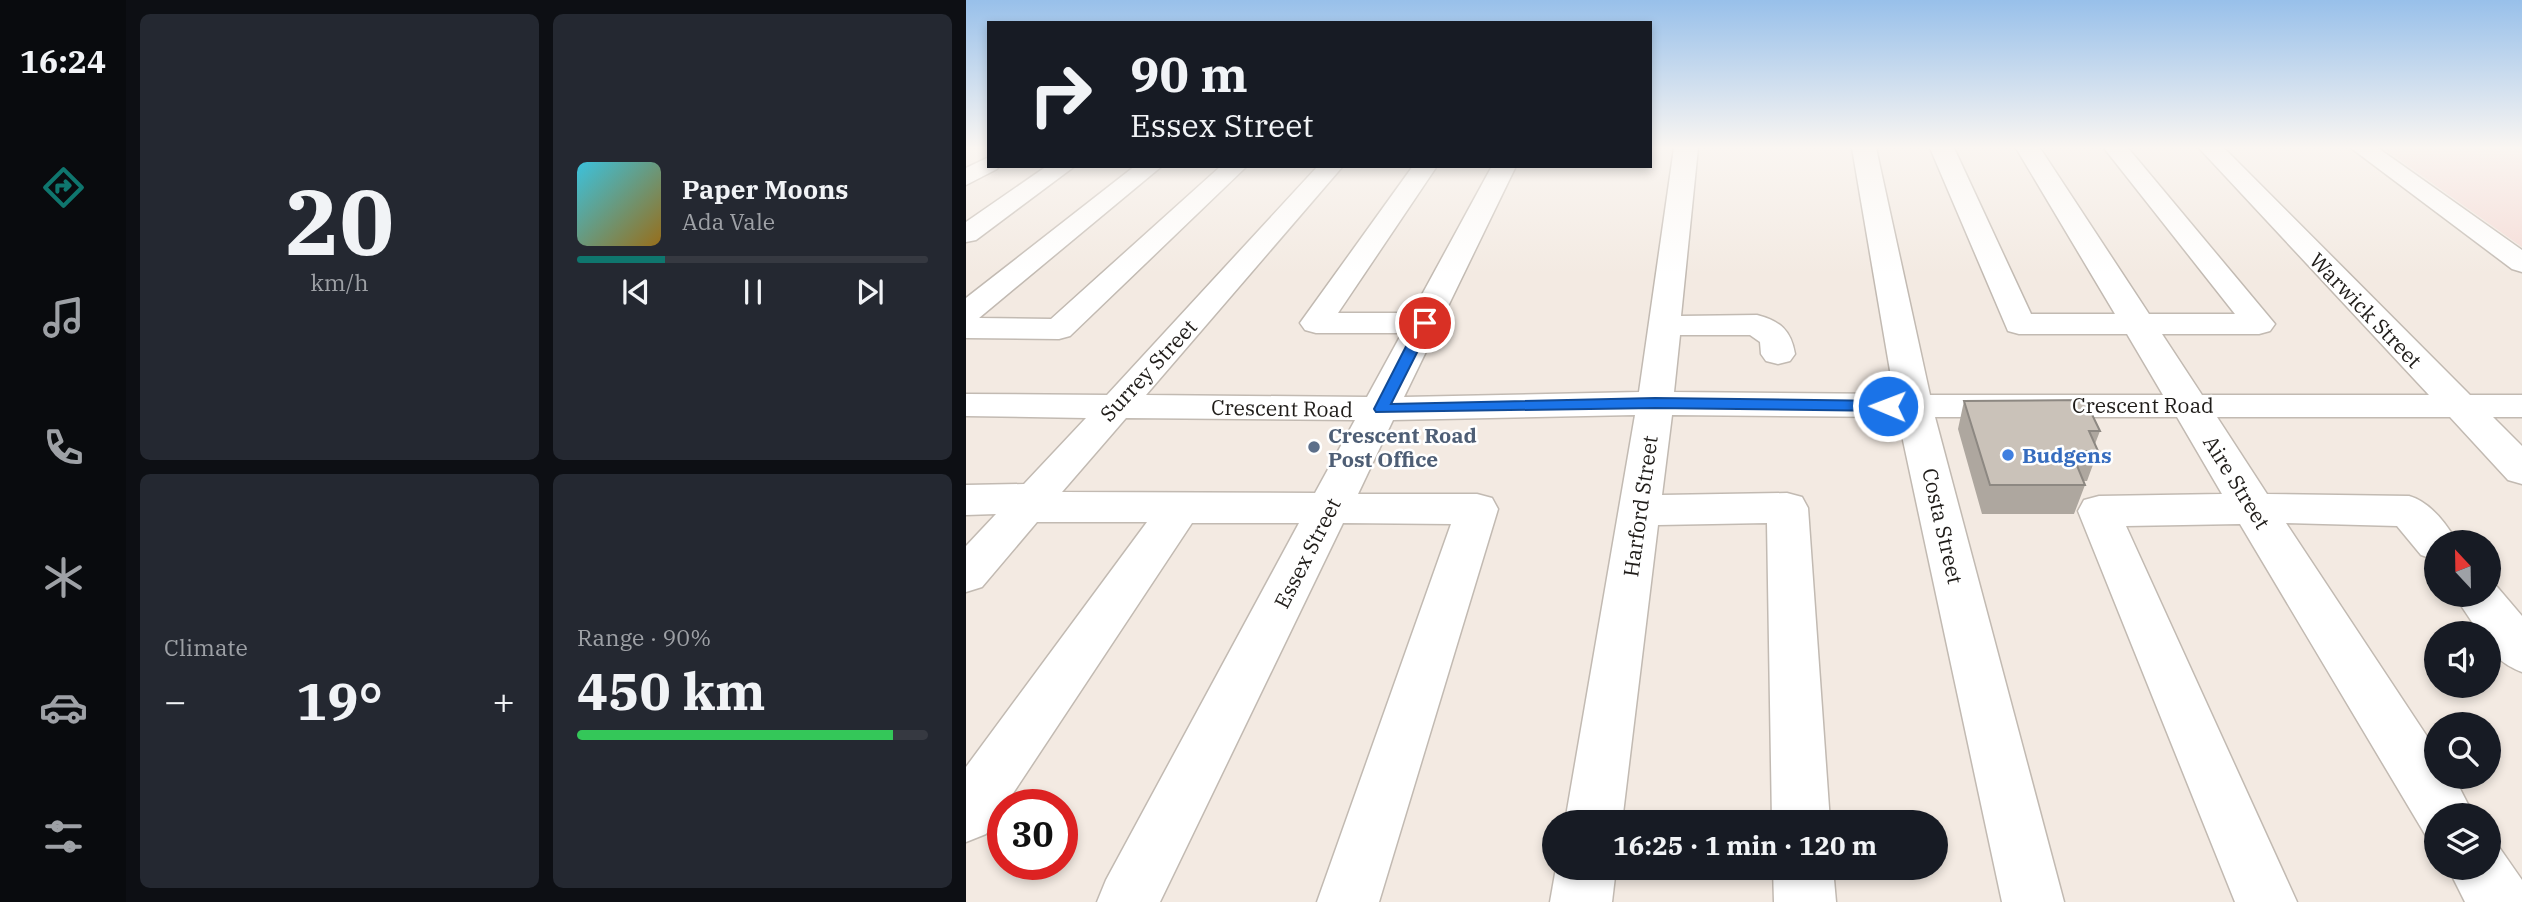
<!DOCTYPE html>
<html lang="en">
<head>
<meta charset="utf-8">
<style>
  :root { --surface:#171b24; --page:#242831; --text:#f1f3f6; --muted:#9ea1a6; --line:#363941; --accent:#0f766e }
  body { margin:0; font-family:"IBM Plex Serif",serif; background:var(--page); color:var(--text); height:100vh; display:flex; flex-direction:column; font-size:26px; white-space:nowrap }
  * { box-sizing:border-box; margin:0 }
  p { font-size:23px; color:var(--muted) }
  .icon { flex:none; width:38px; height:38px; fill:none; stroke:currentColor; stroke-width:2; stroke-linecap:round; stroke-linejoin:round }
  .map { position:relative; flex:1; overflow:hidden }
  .side { display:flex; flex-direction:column; gap:14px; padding:14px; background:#0d0f14; width:840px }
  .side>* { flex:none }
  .banner { position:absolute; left:21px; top:21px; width:665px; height:147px; border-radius:0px; box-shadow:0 4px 10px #0003; background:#171b24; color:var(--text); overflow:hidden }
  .needle { width:46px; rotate:338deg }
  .tools { position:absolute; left:1458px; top:530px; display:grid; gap:14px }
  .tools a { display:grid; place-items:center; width:77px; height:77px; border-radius:50%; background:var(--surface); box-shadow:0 4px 10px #0003; font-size:35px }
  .speed { position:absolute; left:21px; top:789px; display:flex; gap:14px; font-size:35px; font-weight:700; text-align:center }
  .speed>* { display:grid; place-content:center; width:91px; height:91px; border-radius:50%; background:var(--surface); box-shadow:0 4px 10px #0003; line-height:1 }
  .speed .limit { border:10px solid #d22; background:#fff; color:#111 }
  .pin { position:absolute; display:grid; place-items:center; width:60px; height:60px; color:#fff; margin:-30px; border:4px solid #fff; border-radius:50%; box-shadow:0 2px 7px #0007 }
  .me { position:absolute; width:77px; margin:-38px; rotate:271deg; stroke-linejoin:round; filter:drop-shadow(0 0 5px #0008) }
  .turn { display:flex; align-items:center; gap:24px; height:147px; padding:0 28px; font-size:32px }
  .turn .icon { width:91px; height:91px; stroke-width:2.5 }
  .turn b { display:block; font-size:49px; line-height:60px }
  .big { font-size:52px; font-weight:800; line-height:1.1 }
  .side .tile { flex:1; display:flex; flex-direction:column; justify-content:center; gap:10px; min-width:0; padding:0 24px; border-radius:10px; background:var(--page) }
  .side .dial { align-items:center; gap:0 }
  .dial b { font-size:91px; line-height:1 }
  .song { display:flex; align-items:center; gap:21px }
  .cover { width:84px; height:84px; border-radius:10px; background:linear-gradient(135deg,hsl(190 70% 55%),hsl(40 70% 35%)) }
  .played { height:7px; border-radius:4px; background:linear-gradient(90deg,var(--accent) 25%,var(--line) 25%) }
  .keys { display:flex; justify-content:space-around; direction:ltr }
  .heat { display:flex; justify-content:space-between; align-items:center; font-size:38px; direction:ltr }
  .charge { height:10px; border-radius:5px; background:linear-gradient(90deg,#34c759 90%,var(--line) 0) }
  .side .tiles { flex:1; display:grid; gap:14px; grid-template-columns:repeat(2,1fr) }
  .trip { position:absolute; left:576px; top:810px; width:406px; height:70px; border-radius:35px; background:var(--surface); box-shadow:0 4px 10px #0003; font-weight:800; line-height:70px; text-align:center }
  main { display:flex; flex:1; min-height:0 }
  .tabs { display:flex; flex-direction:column; width:126px; justify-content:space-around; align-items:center; background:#090b0e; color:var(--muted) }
  .tabs .icon { width:49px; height:49px }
  .tabs .active { color:var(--accent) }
  .tabs b { font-size:32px; color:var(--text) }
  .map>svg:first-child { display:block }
  .education { fill:#f5dbd6 }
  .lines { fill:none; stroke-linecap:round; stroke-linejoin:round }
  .minor-casing { stroke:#c2bab2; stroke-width:3 }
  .minor { fill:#fff; fill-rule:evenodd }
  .wall { fill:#aea79f }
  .building { fill:#cac2b9; stroke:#8d8882; stroke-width:2 }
  .route { fill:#1a73e8; stroke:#114b97; stroke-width:2 }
  .service-dot { fill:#5c6f8a; stroke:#fff; stroke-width:2.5 }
  .shop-dot { fill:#3f7fe0; stroke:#fff; stroke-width:2.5 }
  .labels { text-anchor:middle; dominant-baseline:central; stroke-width:5; stroke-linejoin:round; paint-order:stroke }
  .street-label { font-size:21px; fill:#1f1c19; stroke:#fff }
  .service-label { font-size:21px; font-weight:bold; fill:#4e5e75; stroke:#fff; text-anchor:start }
  .shop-label { font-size:21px; font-weight:bold; fill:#366cbe; stroke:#fff; text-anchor:start }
</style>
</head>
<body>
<main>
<nav class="tabs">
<b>16:24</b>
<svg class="icon active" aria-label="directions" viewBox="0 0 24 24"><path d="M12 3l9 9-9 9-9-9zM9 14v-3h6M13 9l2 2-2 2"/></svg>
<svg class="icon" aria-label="music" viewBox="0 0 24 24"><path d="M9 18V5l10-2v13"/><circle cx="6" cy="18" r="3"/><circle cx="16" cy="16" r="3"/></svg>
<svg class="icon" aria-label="phone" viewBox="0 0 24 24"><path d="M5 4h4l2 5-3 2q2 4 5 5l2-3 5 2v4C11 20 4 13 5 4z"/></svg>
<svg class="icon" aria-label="climate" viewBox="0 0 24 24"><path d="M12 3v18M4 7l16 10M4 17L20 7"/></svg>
<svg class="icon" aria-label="car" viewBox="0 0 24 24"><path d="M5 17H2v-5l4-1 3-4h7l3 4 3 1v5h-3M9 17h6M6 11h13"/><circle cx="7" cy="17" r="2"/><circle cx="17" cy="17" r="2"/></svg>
<svg class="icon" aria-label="filters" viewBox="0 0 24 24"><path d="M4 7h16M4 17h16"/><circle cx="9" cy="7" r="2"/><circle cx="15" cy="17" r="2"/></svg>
</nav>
<section class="side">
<div class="tiles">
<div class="tile dial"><b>20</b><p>km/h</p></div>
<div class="tile">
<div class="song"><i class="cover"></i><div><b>Paper Moons</b><p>Ada Vale</p></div></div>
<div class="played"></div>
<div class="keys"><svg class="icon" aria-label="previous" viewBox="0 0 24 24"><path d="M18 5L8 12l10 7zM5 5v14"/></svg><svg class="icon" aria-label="pause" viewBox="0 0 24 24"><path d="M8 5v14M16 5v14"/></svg><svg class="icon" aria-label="next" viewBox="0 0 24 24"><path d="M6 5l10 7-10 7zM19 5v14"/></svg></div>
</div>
<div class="tile"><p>Climate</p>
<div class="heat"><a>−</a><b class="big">19°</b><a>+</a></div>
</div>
<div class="tile"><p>Range · 90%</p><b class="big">450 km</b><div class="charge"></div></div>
</div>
</section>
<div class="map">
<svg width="1556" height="902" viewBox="0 0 1556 902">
  <rect width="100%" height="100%" fill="#f3eae2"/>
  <!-- education -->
  <polygon class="education" points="1417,148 1556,148 1556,247"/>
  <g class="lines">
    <defs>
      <g id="minor">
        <path d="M 708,148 L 732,148 L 715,316 L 791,315 C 814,321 825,330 829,354 L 824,361 L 812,364 L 800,361 L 795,354 L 794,342 L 784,335 L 714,335 L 708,392 L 928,394 L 886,148 L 910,148 L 964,395 L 1197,395 L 1161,334 L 1053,334 L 1042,331 L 964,148 L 988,148 L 1065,314 L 1149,314 L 1050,148 L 1074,148 L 1183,314 L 1269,314 L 1138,148 L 1162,148 L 1309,324 L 1304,331 L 1293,334 L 1196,334 L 1236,395 L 1463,395 L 1233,148 L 1258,148 L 1504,395 L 1556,395 L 1556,417 L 1527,417 L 1556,446 L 1556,484 L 1542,480 L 1484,417 L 1251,417 L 1301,494 L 1443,496 C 1464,502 1480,523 1491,542 L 1470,542 L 1470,560 L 1455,555 L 1431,526 L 1320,523 L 1470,750 L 1470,777 L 1488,777 L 1508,816 L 1470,816 L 1470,840 L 1460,836 L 1274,524 L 1160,526 L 1331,902 L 1269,902 L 1112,511 L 1118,500 L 1133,496 L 1256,494 L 1211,417 L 969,417 L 1098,902 L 1036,902 L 932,417 L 706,415 L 696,495 L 821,493 L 836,497 L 842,508 L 864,822 L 806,822 L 801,523 L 692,525 L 656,822 L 599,822 L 669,415 L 427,420 L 392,494 L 511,494 L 526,498 L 532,509 L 413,902 L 351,902 L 485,524 L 377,523 L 194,902 L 131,902 L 140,880 L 333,523 L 226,523 L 20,834 L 0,842 L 0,767 L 181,522 L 71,522 L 16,587 L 0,592 L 0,546 L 30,514 L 0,515 L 0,485 L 58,484 L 120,418 L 0,416 L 0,394 L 141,395 L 352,166 L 377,166 L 180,395 L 401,397 L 436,333 L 350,333 L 339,330 L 334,323 L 447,166 L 471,166 L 372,313 L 446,313 L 526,166 L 550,166 L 438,397 L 673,392 ZM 160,418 L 389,420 L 349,493 L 96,492 Z"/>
        <polygon points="1385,148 1412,148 1556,250 1556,272 1546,269"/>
        <polygon points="23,157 23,166 33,166 31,169 0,185 0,168"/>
        <polygon points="81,166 109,166 10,240 0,242 0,222"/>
        <polygon points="169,166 196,166 13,318 85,319 255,166 281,166 104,336 93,339 0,338 0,298"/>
        <path d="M 1522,581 L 1527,582 L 1556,616 L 1556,672 C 1538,665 1522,654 1522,634 L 1514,634 L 1488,595 L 1522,595 Z"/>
        <polygon points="1522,843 1533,847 1556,880 1556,902 1499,902 1482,868 1522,868"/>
        <polygon points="590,868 650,868 646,902 584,902"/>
        <polygon points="807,868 867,868 870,902 808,902"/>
      </g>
    </defs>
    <!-- minor casing -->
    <use href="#minor" class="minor-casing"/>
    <!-- minor -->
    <use href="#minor" class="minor"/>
  </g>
  <!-- wall -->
  <polygon class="wall" points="998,401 1134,431 1129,444 1132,451 1121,481 1118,481 1119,485 1108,514 1016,514 992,429"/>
  <!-- building -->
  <polygon class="building" points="1119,400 1134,431 1123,431 1132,451 1105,451 1119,485 1024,485 998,401"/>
  <!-- sky -->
  <linearGradient id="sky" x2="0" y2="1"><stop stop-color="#98c0ea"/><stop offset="0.54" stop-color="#faf6f2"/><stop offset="1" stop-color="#faf6f2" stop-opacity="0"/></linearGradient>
  <rect width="1556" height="274" fill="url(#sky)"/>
  <!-- route -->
  <polygon class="route" points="459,319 466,323 425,404 689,398 922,401 930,406 922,411 689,408 410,412 408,409 452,323"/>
  <!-- markers -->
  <circle class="service-dot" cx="348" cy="447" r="7"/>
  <circle class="shop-dot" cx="1042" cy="455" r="7"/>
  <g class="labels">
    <!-- street labels -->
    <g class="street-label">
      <text transform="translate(1400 310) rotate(46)">Warwick Street</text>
      <text transform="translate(182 370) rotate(-47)">Surrey Street</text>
      <text x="1177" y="405">Crescent Road</text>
      <text transform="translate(316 408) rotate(1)">Crescent Road</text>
      <text transform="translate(1271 482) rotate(58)">Aire Street</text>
      <text transform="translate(674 506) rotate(-82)">Harford Street</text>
      <text transform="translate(977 526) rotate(77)">Costa Street</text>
      <text transform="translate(341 553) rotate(-63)">Essex Street</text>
    </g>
    <!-- service labels -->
    <g class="service-label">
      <text x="362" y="435">Crescent Road<tspan x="362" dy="24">Post Office</tspan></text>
    </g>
    <!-- shop labels -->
    <g class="shop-label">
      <text x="1056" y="455">Budgens</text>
    </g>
  </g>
</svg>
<div class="tools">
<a><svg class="needle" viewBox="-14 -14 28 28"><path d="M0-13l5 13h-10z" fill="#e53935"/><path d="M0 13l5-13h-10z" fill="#9ea1a6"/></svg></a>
<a><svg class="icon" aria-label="sound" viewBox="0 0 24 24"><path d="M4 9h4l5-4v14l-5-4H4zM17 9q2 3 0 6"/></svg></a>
<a><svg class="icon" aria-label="search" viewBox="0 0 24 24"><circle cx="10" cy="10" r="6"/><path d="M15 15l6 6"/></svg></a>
<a><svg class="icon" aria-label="layers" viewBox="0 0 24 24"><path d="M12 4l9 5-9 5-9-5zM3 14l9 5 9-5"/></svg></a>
</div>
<div class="speed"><div class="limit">30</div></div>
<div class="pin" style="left:459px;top:323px;background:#d93025"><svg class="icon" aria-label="arrive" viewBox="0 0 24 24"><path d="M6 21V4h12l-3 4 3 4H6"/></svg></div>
<svg class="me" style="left:922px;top:406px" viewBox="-20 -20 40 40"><circle r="17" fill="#1a73e8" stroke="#fff" stroke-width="3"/><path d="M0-11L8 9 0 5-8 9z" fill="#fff"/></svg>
<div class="trip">16:25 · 1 min · 120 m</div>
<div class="banner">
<div class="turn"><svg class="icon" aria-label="right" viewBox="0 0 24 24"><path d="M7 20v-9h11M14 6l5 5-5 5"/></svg><div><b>90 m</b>Essex Street</div></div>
</div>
</div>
</main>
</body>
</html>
